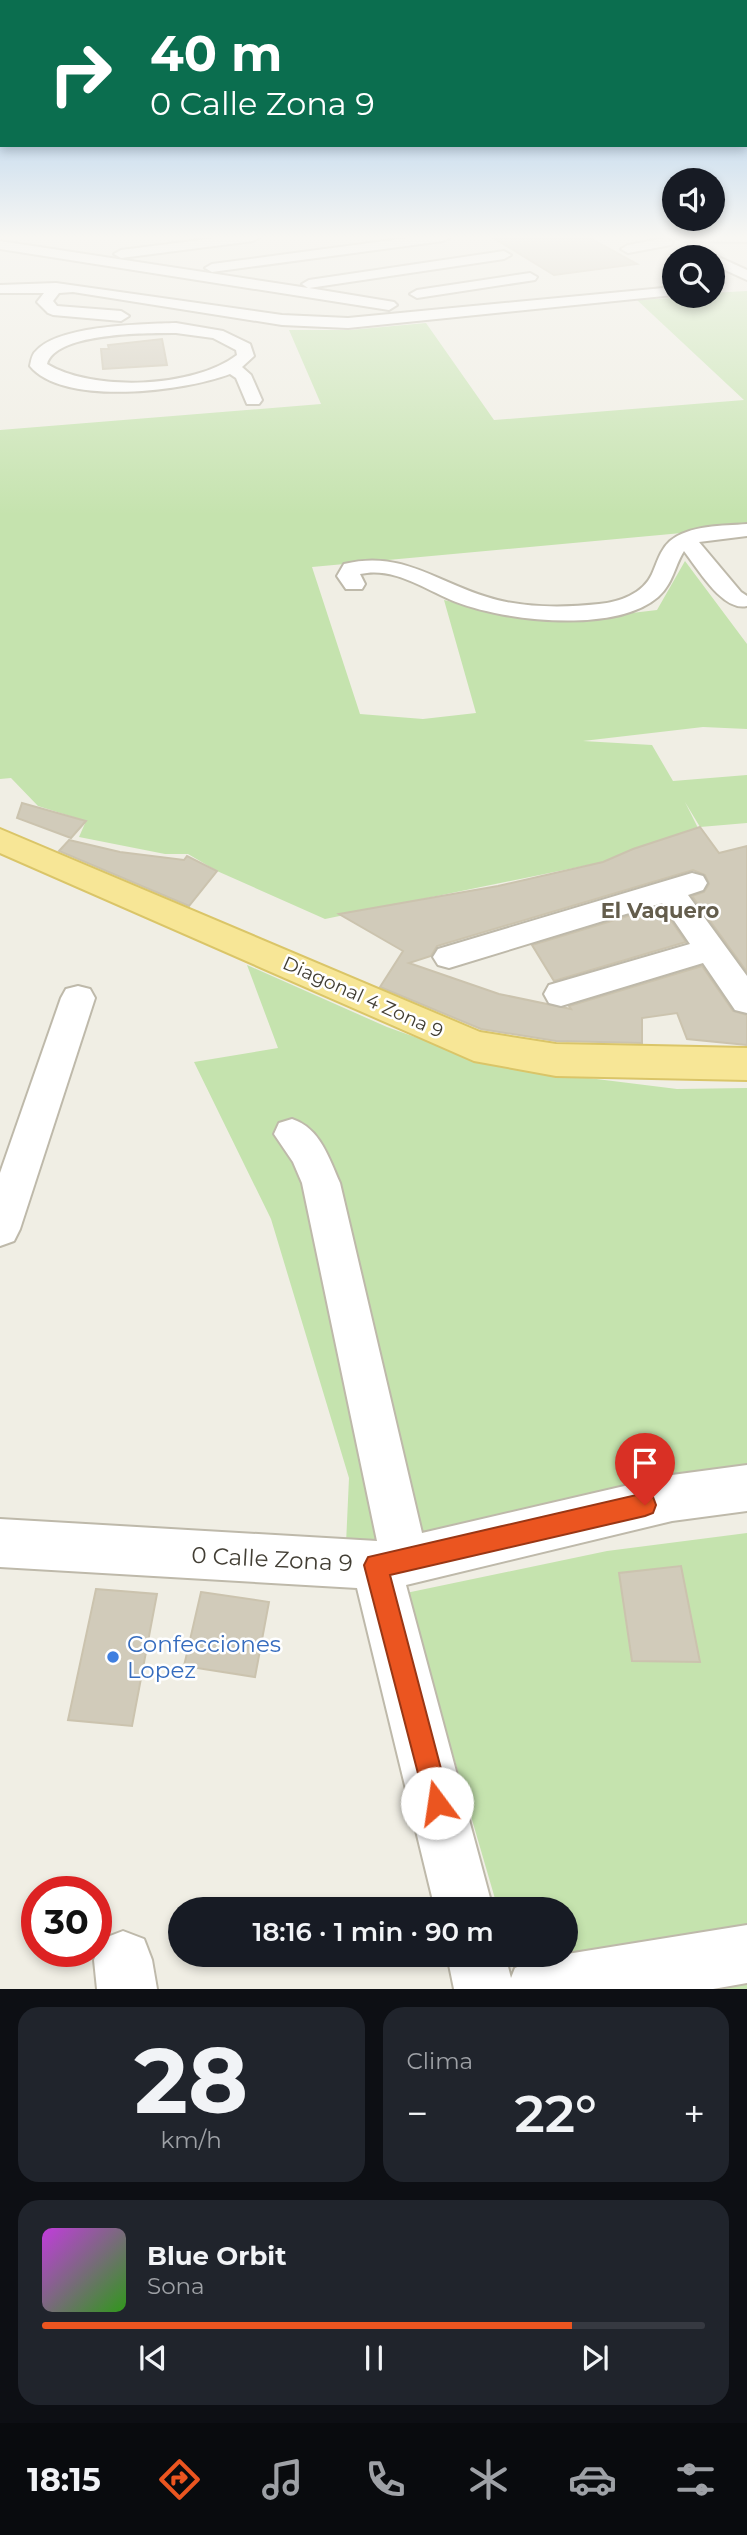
<!DOCTYPE html>
<html lang="es">
<head>
<meta charset="utf-8">
<style>
  :root { --surface:#171b24; --page:#20242c; --text:#f1f3f6; --muted:#9ea1a6; --line:#363941; --accent:#eb5520 }
  body { margin:0; font-family:Montserrat,sans-serif; background:var(--page); color:var(--text); height:100vh; display:flex; flex-direction:column; font-size:26px; white-space:nowrap }
  * { box-sizing:border-box; margin:0 }
  p { font-size:23px; color:var(--muted) }
  .icon { flex:none; width:38px; height:38px; fill:none; stroke:currentColor; stroke-width:2; stroke-linecap:round; stroke-linejoin:round }
  .map { position:relative; height:1989px; overflow:hidden }
  .drawer { display:flex; flex-direction:column; gap:18px; padding:18px; background:#0d0f14; flex:1 }
  .drawer>* { flex:none }
  .banner { position:absolute; left:0px; top:0px; width:747px; height:147px; box-shadow:0 4px 10px #0003; background:#0b6e4f; color:#fff; overflow:hidden }
  .buttons { position:absolute; left:662px; top:168px; display:grid; gap:14px }
  .buttons a { display:grid; place-items:center; width:63px; height:63px; border-radius:50%; background:var(--surface); box-shadow:0 4px 10px #0003; font-size:35px }
  .speed { position:absolute; left:21px; top:1876px; display:flex; gap:14px; font-size:35px; font-weight:700; text-align:center }
  .speed>* { display:grid; place-content:center; width:91px; height:91px; border-radius:50%; background:var(--surface); box-shadow:0 4px 10px #0003; line-height:1 }
  .speed .limit { border:10px solid #d22; background:#fff; color:#111 }
  .pin { position:absolute; display:grid; place-items:center; width:60px; height:60px; color:#fff; margin:-72px -30px; border-radius:50% 50% 50% 0; rotate:-45deg; box-shadow:0 0 7px #0007 }
  .pin .icon { rotate:45deg }
  .me { position:absolute; width:77px; margin:-38px; rotate:346deg; stroke-linejoin:round; filter:drop-shadow(0 0 5px #0008) }
  .turn { display:flex; align-items:center; gap:24px; height:147px; padding:0 35px; font-size:32px }
  .turn .icon { width:91px; height:91px; stroke-width:2.5 }
  .turn b { display:block; font-size:49px; line-height:60px }
  .big { font-size:52px; font-weight:600; line-height:1.1 }
  .drawer .card { flex:1; display:flex; flex-direction:column; justify-content:center; gap:10px; min-width:0; padding:0 24px; border-radius:21px; background:var(--page) }
  .drawer .dial { align-items:center; gap:0 }
  .dial b { font-size:91px; line-height:1 }
  .song { display:flex; align-items:center; gap:21px }
  .cover { width:84px; height:84px; border-radius:10px; background:linear-gradient(135deg,hsl(290 70% 55%),hsl(110 70% 35%)) }
  .played { height:7px; border-radius:4px; background:linear-gradient(90deg,var(--accent) 80%,var(--line) 80%) }
  .keys { display:flex; justify-content:space-around; direction:ltr }
  .heat { display:flex; justify-content:space-between; align-items:center; font-size:38px; direction:ltr }
  .drawer .tiles { flex:1; display:grid; gap:18px; grid-template-columns:1fr 1fr }
  .card:last-child { grid-column:span 2 }
  .trip { position:absolute; left:168px; top:1897px; width:410px; height:70px; border-radius:35px; background:var(--surface); box-shadow:0 4px 10px #0003; font-weight:600; line-height:70px; text-align:center }
  .menu { display:flex; height:112px; justify-content:space-around; align-items:center; background:#090b0e; color:var(--muted) }
  .menu .icon { width:49px; height:49px }
  .menu .selected { color:var(--accent) }
  .menu b { font-size:32px; color:var(--text) }
  .map>svg:first-child { display:block }
  .green { fill:#c5e3ae }
  .building { fill:#d1cbba; stroke:#cbc3ae; stroke-width:2 }
  .lines { fill:none; stroke-linecap:round; stroke-linejoin:round }
  .minor-casing { stroke:#beb9aa; stroke-width:4 }
  .major-casing { stroke:#dac568; stroke-width:4 }
  .minor { fill:#fff; fill-rule:evenodd }
  .major { fill:#f7e696; fill-rule:evenodd }
  .route { fill:#eb5520; stroke:#993715; stroke-width:2 }
  .shop-dot { fill:#3f7fe0; stroke:#fff; stroke-width:2.5 }
  .labels { text-anchor:middle; dominant-baseline:central; stroke-width:5; stroke-linejoin:round; paint-order:stroke }
  .street-label { font-size:19px; fill:#423e34; stroke:#fff }
  .neighbourhood-label { font-size:21px; font-weight:bold; fill:#645d4c; stroke:#fff }
  .near-street-label { font-size:23px; fill:#423e34; stroke:#fff }
  .near-shop-label { font-size:23px; fill:#366cbe; stroke:#fff; text-anchor:start }
</style>
</head>
<body>
<div class="map">
<svg width="747" height="1989" viewBox="0 0 747 1989">
  <rect width="100%" height="100%" fill="#f0eee4"/>
  <!-- green -->
  <g class="green">
    <polygon points="747,291 747,527 312,567 360,714 423,719 476,713 444,600 507,615 581,619 657,610 685,561 747,644 747,729 703,727 583,741 652,745 673,781 747,775 747,823 700,827 685,802 698,828 603,862 325,919 217,871 188,854 165,854 79,837 86,821 38,806 11,778 0,779 0,430 321,404 289,330 350,330 426,323 494,420 744,400 637,300 712,296 712,293"/>
    <polygon points="247,965 387,1027 499,1067 677,1089 747,1088 747,1475 414,1551 346,1544 349,1478 271,1219 194,1062 278,1048"/>
    <polygon points="747,1533 747,1989 521,1989 511,1955 565,1955 565,1909 498,1909 406,1593 607,1551"/>
  </g>
  <!-- building -->
  <g class="building">
    <polygon points="492,237 588,237 637,264 554,275"/>
    <polygon points="162,339 167,365 103,369 101,349 109,349 108,345"/>
    <polygon points="22,803 86,821 71,838 17,818"/>
    <polygon points="700,827 719,853 747,846 747,972 692,896 704,892 709,884 705,875 693,870 437,946 431,956 409,963 499,994 571,1009 569,1006 702,966 733,1011 747,1015 747,1045 687,1039 677,1013 642,1018 642,1043 556,1041 481,1029 380,987 403,951 339,914 498,886 603,862 633,849"/>
    <polygon points="69,840 120,852 184,860 187,856 217,871 189,906 59,851"/>
    <polygon points="661,906 686,942 554,981 532,945"/>
    <polygon points="681,1566 700,1662 632,1661 619,1573"/>
    <polygon points="96,1589 157,1594 132,1726 68,1720"/>
    <polygon points="201,1592 269,1602 255,1677 184,1666"/>
  </g>
  <g class="lines">
    <defs>
      <g id="minor">
        <polygon points="224,237 260,237 253,241 121,258 114,254 121,250"/>
        <polygon points="415,237 450,237 443,241 212,272 205,268 212,264"/>
        <polygon points="675,237 747,237 747,242 682,241"/>
        <polygon points="666,238 673,242 671,245 628,253 621,249 628,245"/>
        <polygon points="0,241 308,288 302,284 309,280 504,251 511,255 504,259 309,288 394,302 397,305 389,310 0,249"/>
        <polygon points="712,254 747,270 747,280 712,264 712,257 706,257"/>
        <polygon points="530,273 537,277 535,280 417,298 410,294 417,290"/>
        <polygon points="56,283 282,315 348,318 674,287 674,295 348,328 282,325 73,292 59,293 53,301 57,306 121,311 129,316 121,321 53,315 48,313 37,302 44,293 0,293 0,285"/>
        <path d="M 176,323 L 223,331 L 250,344 L 254,356 L 242,367 L 251,375 L 262,400 L 259,404 L 247,404 L 236,378 L 230,374 C 186,391 63,407 30,366 C 31,361 32,354 36,351 C 59,325 143,324 176,323 ZM 176,333 L 213,338 L 236,350 L 237,355 C 194,388 93,392 47,364 C 56,332 148,333 176,333 Z"/>
        <path d="M 747,524 L 747,536 L 699,542 L 741,592 L 747,596 L 747,606 C 723,612 698,569 684,551 C 674,567 673,584 658,597 C 615,634 505,621 456,602 C 426,590 394,566 360,574 L 365,584 L 362,589 L 346,589 L 337,576 L 344,564 C 401,550 435,581 487,597 C 520,608 564,608 599,604 C 619,602 643,594 652,574 C 657,563 660,550 670,541 C 689,525 723,526 747,524 Z"/>
        <polygon points="692,873 703,876 707,883 703,890 688,895 747,976 747,1013 735,1010 703,963 561,1006 549,1003 544,994 549,985 690,944 662,903 449,968 438,965 433,957 438,949"/>
        <polygon points="78,986 90,989 95,998 20,1229 14,1241 0,1246 0,1173 61,998 66,989"/>
        <path d="M 292,1119 C 320,1128 329,1158 340,1183 L 422,1533 L 672,1475 L 747,1465 L 747,1511 L 672,1521 L 406,1585 L 493,1909 L 435,1909 L 357,1588 L 0,1567 L 0,1519 L 377,1541 L 302,1183 L 293,1162 L 274,1134 L 279,1123 Z"/>
        <polygon points="747,1925 747,1983 713,1989 454,1989 447,1955 505,1955 511,1978 515,1968 536,1959"/>
        <polygon points="123,1931 144,1939 152,1960 157,1989 97,1989 94,1960 102,1939"/>
      </g>
      <polygon id="major" points="0,829 480,1032 556,1044 747,1048 747,1080 556,1076 474,1061 0,853"/>
    </defs>
    <!-- minor casing -->
    <use href="#minor" class="minor-casing"/>
    <!-- major casing -->
    <use href="#major" class="major-casing"/>
    <!-- minor -->
    <use href="#minor" class="minor"/>
    <!-- major -->
    <use href="#major" class="major"/>
  </g>
  <!-- sky -->
  <linearGradient id="sky" x2="0" y2="1"><stop stop-color="#8cbbe9"/><stop offset="0.46" stop-color="#f8f7f3"/><stop offset="1" stop-color="#f8f7f3" stop-opacity="0"/></linearGradient>
  <rect width="747" height="515" fill="url(#sky)"/>
  <!-- route -->
  <polygon class="route" points="645,1493 653,1497 656,1505 653,1513 645,1516 390,1575 450,1803 446,1812 437,1816 428,1812 364,1565 368,1557"/>
  <!-- markers -->
  <circle class="shop-dot" cx="113" cy="1657" r="7"/>
  <g class="labels">
    <!-- street labels -->
    <g class="street-label">
      <text transform="translate(363 997) rotate(24)">Diagonal 4 Zona 9</text>
    </g>
    <!-- neighbourhood labels -->
    <g class="neighbourhood-label">
      <text x="660" y="910">El Vaquero</text>
    </g>
    <!-- near-street labels -->
    <g class="near-street-label">
      <text transform="translate(272 1559) rotate(3)">0 Calle Zona 9</text>
    </g>
    <!-- near-shop labels -->
    <g class="near-shop-label">
      <text x="127" y="1644">Confecciones<tspan x="127" dy="26">Lopez</tspan></text>
    </g>
  </g>
</svg>
<div class="buttons">
<a><svg class="icon" aria-label="sound" viewBox="0 0 24 24"><path d="M4 9h4l5-4v14l-5-4H4zM17 9q2 3 0 6"/></svg></a>
<a><svg class="icon" aria-label="search" viewBox="0 0 24 24"><circle cx="10" cy="10" r="6"/><path d="M15 15l6 6"/></svg></a>
</div>
<div class="speed"><div class="limit">30</div></div>
<div class="pin" style="left:645px;top:1505px;background:#d93025"><svg class="icon" aria-label="arrive" viewBox="0 0 24 24"><path d="M6 21V4h12l-3 4 3 4H6"/></svg></div>
<svg class="me" style="left:437px;top:1803px" viewBox="-20 -20 40 40"><circle r="19" fill="#fff"/><path d="M0-13L10 11 0 6-10 11z" fill="#eb5520"/></svg>
<div class="trip">18:16 · 1 min · 90 m</div>
<div class="banner">
<div class="turn"><svg class="icon" aria-label="right" viewBox="0 0 24 24"><path d="M7 20v-9h11M14 6l5 5-5 5"/></svg><div><b>40 m</b>0 Calle Zona 9</div></div>
</div>
</div>
<section class="drawer">
<div class="tiles">
<div class="card dial"><b>28</b><p>km/h</p></div>
<div class="card"><p>Clima</p>
<div class="heat"><a>−</a><b class="big">22°</b><a>+</a></div>
</div>
<div class="card">
<div class="song"><i class="cover"></i><div><b>Blue Orbit</b><p>Sona</p></div></div>
<div class="played"></div>
<div class="keys"><svg class="icon" aria-label="previous" viewBox="0 0 24 24"><path d="M18 5L8 12l10 7zM5 5v14"/></svg><svg class="icon" aria-label="pause" viewBox="0 0 24 24"><path d="M8 5v14M16 5v14"/></svg><svg class="icon" aria-label="next" viewBox="0 0 24 24"><path d="M6 5l10 7-10 7zM19 5v14"/></svg></div>
</div>
</div>
</section>
<nav class="menu">
<b>18:15</b>
<svg class="icon selected" aria-label="directions" viewBox="0 0 24 24"><path d="M12 3l9 9-9 9-9-9zM9 14v-3h6M13 9l2 2-2 2"/></svg>
<svg class="icon" aria-label="music" viewBox="0 0 24 24"><path d="M9 18V5l10-2v13"/><circle cx="6" cy="18" r="3"/><circle cx="16" cy="16" r="3"/></svg>
<svg class="icon" aria-label="phone" viewBox="0 0 24 24"><path d="M5 4h4l2 5-3 2q2 4 5 5l2-3 5 2v4C11 20 4 13 5 4z"/></svg>
<svg class="icon" aria-label="climate" viewBox="0 0 24 24"><path d="M12 3v18M4 7l16 10M4 17L20 7"/></svg>
<svg class="icon" aria-label="car" viewBox="0 0 24 24"><path d="M5 17H2v-5l4-1 3-4h7l3 4 3 1v5h-3M9 17h6M6 11h13"/><circle cx="7" cy="17" r="2"/><circle cx="17" cy="17" r="2"/></svg>
<svg class="icon" aria-label="filters" viewBox="0 0 24 24"><path d="M4 7h16M4 17h16"/><circle cx="9" cy="7" r="2"/><circle cx="15" cy="17" r="2"/></svg>
</nav>
</body>
</html>
